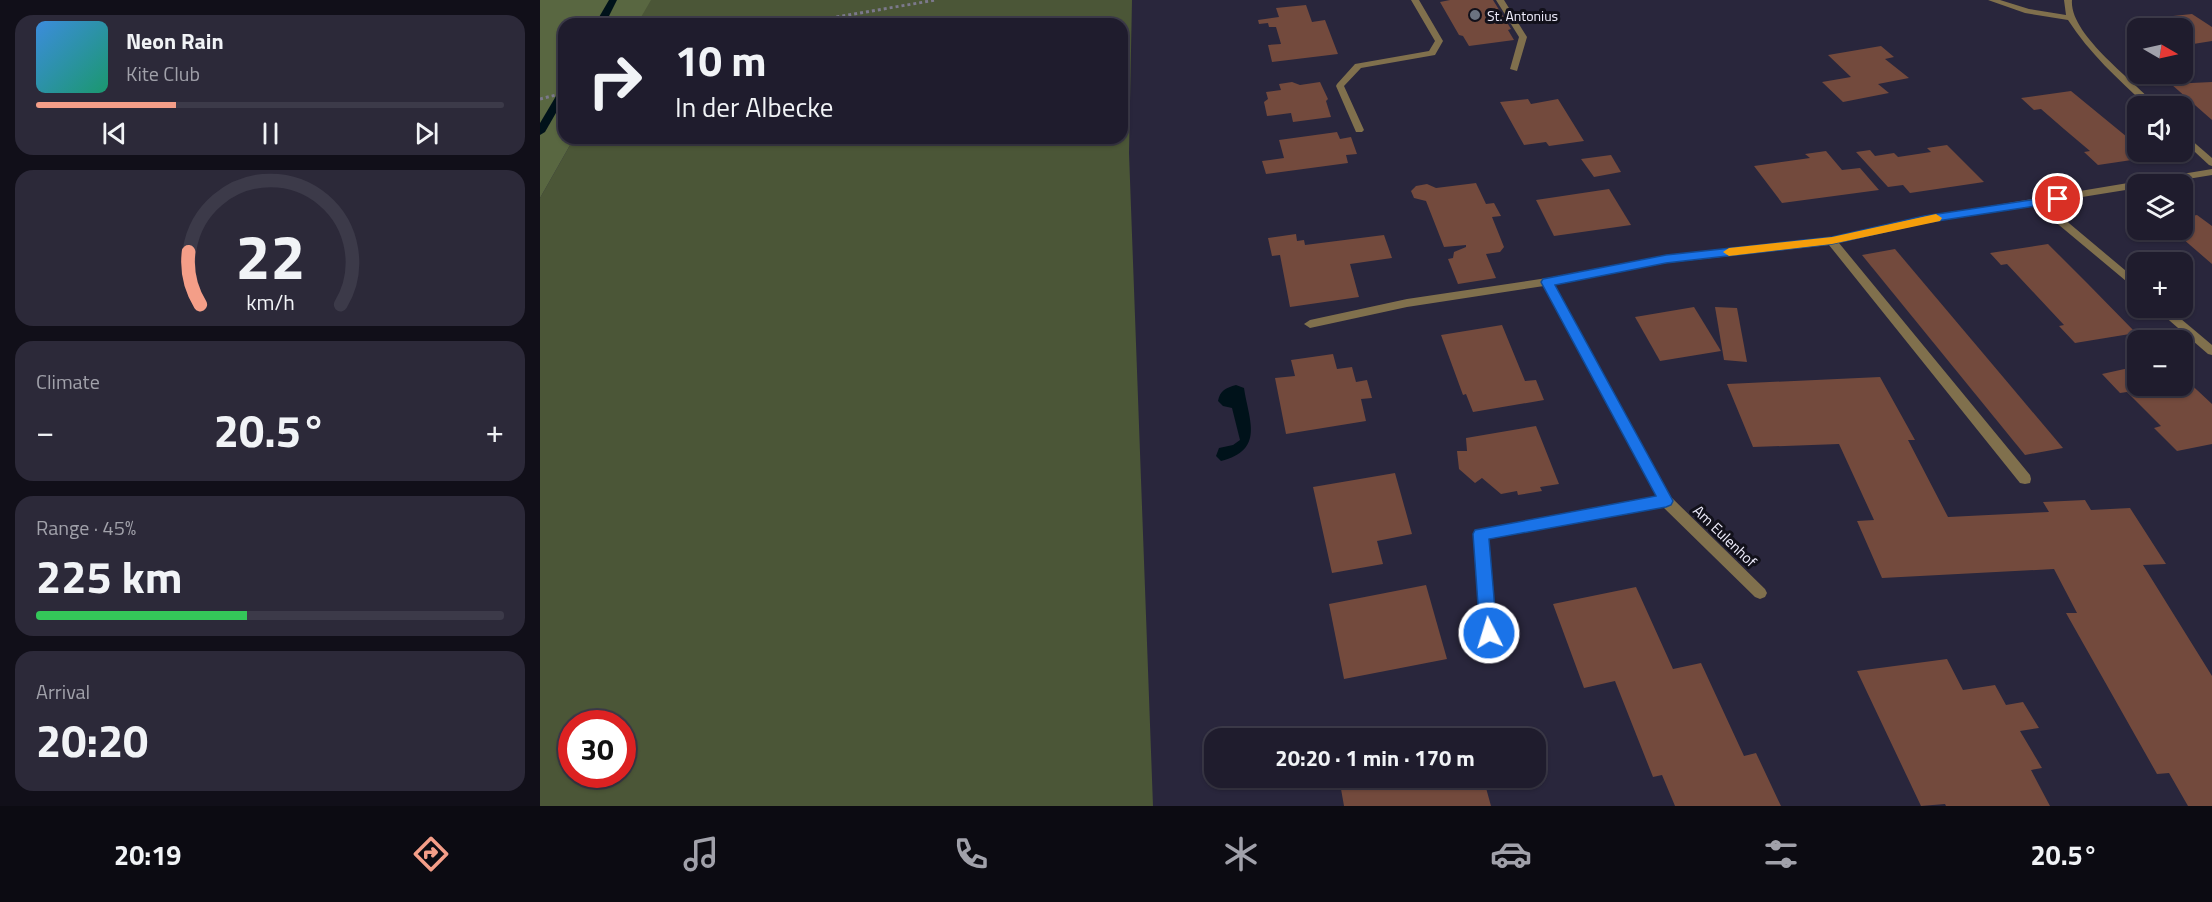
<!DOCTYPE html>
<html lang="en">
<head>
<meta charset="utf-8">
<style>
  :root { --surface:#1f1c2d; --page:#2c2939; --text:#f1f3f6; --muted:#a1a1aa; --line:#3c3a49; --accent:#f49e88 }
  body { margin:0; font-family:"Titillium Web",sans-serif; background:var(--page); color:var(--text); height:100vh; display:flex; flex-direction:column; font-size:22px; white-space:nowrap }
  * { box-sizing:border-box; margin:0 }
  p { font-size:20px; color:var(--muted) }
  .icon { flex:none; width:33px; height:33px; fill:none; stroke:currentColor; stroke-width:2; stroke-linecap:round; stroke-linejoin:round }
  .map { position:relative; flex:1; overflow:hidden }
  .drawer { display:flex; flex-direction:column; gap:15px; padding:15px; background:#110f19; width:540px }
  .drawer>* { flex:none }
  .guide { position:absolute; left:18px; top:18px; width:570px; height:126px; border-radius:18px; box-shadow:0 2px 4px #0004,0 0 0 2px var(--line); background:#1f1c2d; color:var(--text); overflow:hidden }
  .needle { width:39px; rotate:99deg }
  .tools { position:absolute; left:1587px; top:18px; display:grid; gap:12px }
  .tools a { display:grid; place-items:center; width:66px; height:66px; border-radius:12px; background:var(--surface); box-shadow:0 2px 4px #0004,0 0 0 2px var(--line); font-size:30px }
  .speed { position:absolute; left:18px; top:710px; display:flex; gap:12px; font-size:30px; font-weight:700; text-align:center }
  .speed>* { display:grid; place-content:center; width:78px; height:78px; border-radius:50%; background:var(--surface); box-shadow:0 2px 4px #0004,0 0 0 2px var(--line); line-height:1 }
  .speed .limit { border:9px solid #d22; background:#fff; color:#111 }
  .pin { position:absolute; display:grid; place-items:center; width:51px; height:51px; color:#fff; margin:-26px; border:3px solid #fff; border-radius:50%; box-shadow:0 2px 6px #0007 }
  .me { position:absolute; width:66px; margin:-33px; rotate:355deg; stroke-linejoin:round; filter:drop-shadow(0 0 4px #0008) }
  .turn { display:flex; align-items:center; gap:21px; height:126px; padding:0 18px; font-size:27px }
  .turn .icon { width:78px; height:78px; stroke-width:2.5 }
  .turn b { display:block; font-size:42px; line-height:51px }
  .big { font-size:45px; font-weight:700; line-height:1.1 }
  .drawer .card { flex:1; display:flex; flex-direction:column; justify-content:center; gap:9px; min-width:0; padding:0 21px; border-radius:18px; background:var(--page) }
  .drawer .dial { align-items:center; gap:0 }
  .dial svg { height:156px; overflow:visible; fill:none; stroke:var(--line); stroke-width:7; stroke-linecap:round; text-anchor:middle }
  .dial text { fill:var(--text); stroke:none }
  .song { display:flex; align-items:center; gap:18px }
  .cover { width:72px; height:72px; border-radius:9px; background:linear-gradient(135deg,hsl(210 70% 55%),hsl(160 70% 35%)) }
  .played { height:6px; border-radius:3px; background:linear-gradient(90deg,var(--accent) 30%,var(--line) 30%) }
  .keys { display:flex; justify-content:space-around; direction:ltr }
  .heat { display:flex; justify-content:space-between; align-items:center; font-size:33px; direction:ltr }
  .charge { height:9px; border-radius:4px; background:linear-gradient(90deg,#34c759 45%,var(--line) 0) }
  .trip { position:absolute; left:664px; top:728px; width:342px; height:60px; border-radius:18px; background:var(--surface); box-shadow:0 2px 4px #0004,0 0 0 2px var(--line); font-weight:700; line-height:60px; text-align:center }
  .tab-bar { display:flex; height:96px; justify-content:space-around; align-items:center; background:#0c0b12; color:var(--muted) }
  .tab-bar .icon { width:42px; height:42px }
  .tab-bar .current { color:var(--accent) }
  .tab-bar b { font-size:27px; color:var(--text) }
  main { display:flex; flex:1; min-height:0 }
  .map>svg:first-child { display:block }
  .green { fill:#4b5637; fill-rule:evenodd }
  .forest { fill:#596741 }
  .water { fill:#00121a }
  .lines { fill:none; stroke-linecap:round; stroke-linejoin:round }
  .stream { fill:#00121a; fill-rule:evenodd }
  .building { fill:#734a3d }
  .path { stroke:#7c798c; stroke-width:3; stroke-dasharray:3 3; stroke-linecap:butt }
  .lane { fill:#80704d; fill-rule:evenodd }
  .street { fill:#80704d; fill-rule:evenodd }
  .route { fill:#1a73e8; stroke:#114b97; stroke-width:1.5 }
  .slow { fill:#f59e0b }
  .worship-dot { fill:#6b7280; stroke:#12111b; stroke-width:2 }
  .labels { text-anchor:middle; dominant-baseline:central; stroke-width:6; stroke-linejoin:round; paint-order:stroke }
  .far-poi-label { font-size:14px; fill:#f0eefd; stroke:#12111b; text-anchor:start }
  .street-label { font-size:15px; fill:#f0eefd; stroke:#12111b }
</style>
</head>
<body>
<main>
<section class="drawer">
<div class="card">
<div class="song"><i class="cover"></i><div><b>Neon Rain</b><p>Kite Club</p></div></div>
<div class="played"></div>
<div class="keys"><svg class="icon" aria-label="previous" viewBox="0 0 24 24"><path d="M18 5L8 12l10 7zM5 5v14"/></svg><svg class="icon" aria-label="pause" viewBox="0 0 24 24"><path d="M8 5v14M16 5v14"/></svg><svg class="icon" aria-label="next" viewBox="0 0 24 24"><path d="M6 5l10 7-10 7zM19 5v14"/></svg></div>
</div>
<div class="card dial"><svg viewBox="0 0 100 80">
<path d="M14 69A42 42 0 1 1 86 69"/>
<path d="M14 69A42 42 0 0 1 8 42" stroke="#f49e88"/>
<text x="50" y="56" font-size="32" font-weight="700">22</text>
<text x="50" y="72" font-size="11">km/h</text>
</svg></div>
<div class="card"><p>Climate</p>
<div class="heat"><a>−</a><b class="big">20.5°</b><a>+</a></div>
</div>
<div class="card"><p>Range · 45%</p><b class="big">225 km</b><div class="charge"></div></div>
<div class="card"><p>Arrival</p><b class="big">20:20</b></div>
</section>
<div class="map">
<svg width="1672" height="806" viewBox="0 0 1672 806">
  <rect width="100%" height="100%" fill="#29263c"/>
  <!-- green -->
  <path class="green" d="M 0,0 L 592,0 L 589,153 L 613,806 L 0,806 L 0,198 L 34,138 L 582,138 L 582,24 L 24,24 ZM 32,723 L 82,723 L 82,774 L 32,774 Z"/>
  <!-- forest -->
  <polygon class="forest" points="0,0 111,0 97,24 24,24 24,138 34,138 0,198"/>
  <!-- water -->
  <path class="water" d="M 696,385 L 704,388 C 709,421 725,450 681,461 L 676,456 L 679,448 L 693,445 L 700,440 L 692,408 L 683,406 L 678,401 C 680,390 686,388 696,385 Z"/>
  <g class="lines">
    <!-- stream -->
    <g class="stream">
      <polygon points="69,0 77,0 65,24 55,24"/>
      <polygon points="24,88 24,99 5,132 0,135 0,123 19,91"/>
    </g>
  </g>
  <!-- building -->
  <g class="building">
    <polygon points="910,0 953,0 971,29 968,30 974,40 929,46 923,36 919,35 900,2"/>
    <polygon points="766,5 772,22 785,20 798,54 732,62 728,45 741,44 736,27 729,27 728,23 719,24 718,20 739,17 736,8"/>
    <polygon points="1652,14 1672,27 1672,41 1647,45 1642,42 1642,28 1623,28 1616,23 1638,20 1633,16"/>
    <polygon points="1341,46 1354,57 1345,59 1369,78 1338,84 1349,93 1303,102 1282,82 1311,77 1288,55"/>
    <polygon points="752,82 760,85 780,82 788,99 786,101 791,117 753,122 751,113 727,116 724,102 728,99 726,92 741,90 739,84"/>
    <polygon points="1672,82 1672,120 1631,84"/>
    <polygon points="1531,91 1598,146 1598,152 1604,152 1612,157 1558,165 1544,152 1550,151 1524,129 1501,109 1494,110 1481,98"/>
    <polygon points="988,99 991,104 1018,99 1044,141 1009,146 1006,142 984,145 960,102"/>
    <polygon points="797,132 800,139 811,137 817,154 806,155 808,163 726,174 722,161 744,158 739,140"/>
    <polygon points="1407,145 1444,182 1370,193 1363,185 1348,187 1316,152 1330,150 1335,156 1354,153 1358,157 1391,152 1387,148"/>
    <polygon points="1286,151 1302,170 1320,168 1339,190 1242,203 1214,166 1270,158 1265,154"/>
    <polygon points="1071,155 1081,172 1054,177 1041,159"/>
    <polygon points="936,183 946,204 954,203 961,216 952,217 964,247 960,252 946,254 956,278 918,284 908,259 913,258 914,252 926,247 926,245 904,247 886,201 874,198 871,191 876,186 887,184 896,188"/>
    <polygon points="1069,189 1091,225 1014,236 996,200"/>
    <polygon points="1657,215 1672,226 1672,264 1635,232 1642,230 1642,218"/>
    <polygon points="756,234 757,241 764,240 765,245 844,235 852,258 810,264 819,297 750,307 740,255 732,256 728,238"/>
    <polygon points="1508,244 1548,284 1596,333 1535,343 1519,326 1524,325 1467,264 1461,265 1450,253"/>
    <polygon points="1355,249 1469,384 1523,448 1485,455 1322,255"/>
    <polygon points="1154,307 1181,351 1120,361 1095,317"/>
    <polygon points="1175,307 1197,308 1207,362 1184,360"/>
    <polygon points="962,325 985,381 996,380 1004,400 933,412 926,394 923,395 901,335"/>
    <polygon points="793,354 797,369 812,367 816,382 827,380 832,398 821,399 826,421 746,434 735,378 755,376 751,360"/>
    <polygon points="1598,366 1598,386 1642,386 1642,376 1672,404 1672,444 1637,451 1614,428 1621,426 1587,392 1580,393 1562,374"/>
    <polygon points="1340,377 1375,440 1368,440 1408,517 1509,512 1503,502 1545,500 1551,510 1590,508 1626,564 1603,565 1672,676 1672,806 1648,806 1629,773 1617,774 1526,613 1537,613 1514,569 1342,578 1317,521 1334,520 1299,444 1213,447 1187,384"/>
    <polygon points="996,426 1019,484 1000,487 1002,491 978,495 977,491 961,494 942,478 935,483 919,469 917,451 927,451 926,438"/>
    <polygon points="855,473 872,534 837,541 843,564 792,573 773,487"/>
    <polygon points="886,585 907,659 804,679 789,604"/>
    <polygon points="1096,587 1133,669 1161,663 1204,756 1216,753 1241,806 1135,806 1122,775 1113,777 1075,681 1044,688 1013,604"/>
    <polygon points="1407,659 1423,690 1455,685 1466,705 1483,702 1499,728 1480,731 1502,768 1491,770 1510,806 1406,806 1405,804 1381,806 1317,671"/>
    <polygon points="815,777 831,777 835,782 860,777 943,777 951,806 804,806 801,789 805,780"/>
  </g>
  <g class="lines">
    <!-- path -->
    <g class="path">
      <polyline points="255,24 396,0"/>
      <polyline points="0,99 24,93"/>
    </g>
    <!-- lane -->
    <g class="lane">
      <polygon points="871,0 879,0 903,41 895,55 821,68 804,86 824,130 822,132 816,132 796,86 797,84 815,64 889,51 895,41"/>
      <polygon points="956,0 964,0 987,37 977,71 970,69 979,37"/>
    </g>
    <!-- street -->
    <g class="street">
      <path d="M 1448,0 L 1460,0 L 1489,9 L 1526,15 L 1524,0 L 1532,0 C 1529,35 1595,81 1616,106 L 1607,106 C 1579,80 1549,53 1528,20 L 1485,13 Z"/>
      <polygon points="1642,132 1672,158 1672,166 1669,165 1642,140"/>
      <polygon points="1672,169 1672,175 1617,184 1598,184 1598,188 1505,203 1598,281 1598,291 1495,205 1384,223 1299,243 1490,475 1491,479 1490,483 1485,484 1480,483 1289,245 1127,263 1014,284 1131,497 1225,589 1227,593 1225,597 1220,599 1215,597 1123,507 948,538 956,633 954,638 949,640 944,638 942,633 934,534 936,530 1117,497 1004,286 867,307 770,328 764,324 770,320 867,299 1007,278 1127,255 1292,238 1384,217"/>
      <polygon points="1615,308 1628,308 1672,345 1672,355 1668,354"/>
    </g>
  </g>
  <!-- route -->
  <polygon class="route" points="1518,196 1524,199 1522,202 1384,223 1292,244 1126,263 1015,285 1133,501 1131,505 1126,507 949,539 957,633 954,638 949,641 943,638 940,633 933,534 935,530 1116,496 1001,282 1003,279 1126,255 1292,237 1384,216"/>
  <!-- slow -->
  <polygon class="slow" points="1396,214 1402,218 1400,221 1292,244 1189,256 1183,252 1189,248 1292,237"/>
  <!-- markers -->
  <circle class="worship-dot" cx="935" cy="15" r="6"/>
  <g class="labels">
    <!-- far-poi labels -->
    <g class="far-poi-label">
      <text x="947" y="15">St. Antonius</text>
    </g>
    <!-- street labels -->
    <g class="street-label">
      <text transform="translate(1185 536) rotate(44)">Am Eulenhof</text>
    </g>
  </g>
</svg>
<div class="tools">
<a><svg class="needle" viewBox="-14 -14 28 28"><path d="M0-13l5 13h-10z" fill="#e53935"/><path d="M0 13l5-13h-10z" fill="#a1a1aa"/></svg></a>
<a><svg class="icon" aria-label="sound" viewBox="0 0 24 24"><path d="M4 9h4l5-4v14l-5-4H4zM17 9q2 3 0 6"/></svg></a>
<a><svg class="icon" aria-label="layers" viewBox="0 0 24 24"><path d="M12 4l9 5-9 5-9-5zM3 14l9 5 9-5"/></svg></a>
<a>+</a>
<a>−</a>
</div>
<div class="speed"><div class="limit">30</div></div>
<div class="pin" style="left:1518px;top:199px;background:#d93025"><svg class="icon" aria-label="arrive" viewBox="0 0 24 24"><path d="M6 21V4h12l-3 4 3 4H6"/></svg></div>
<svg class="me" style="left:949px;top:633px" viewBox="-20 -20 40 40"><circle r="17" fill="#1a73e8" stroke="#fff" stroke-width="3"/><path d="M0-11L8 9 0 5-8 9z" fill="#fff"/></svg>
<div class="trip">20:20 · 1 min · 170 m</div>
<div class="guide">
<div class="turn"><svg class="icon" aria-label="right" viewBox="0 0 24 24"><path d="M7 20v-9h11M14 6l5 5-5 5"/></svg><div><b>10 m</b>In der Albecke</div></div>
</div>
</div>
</main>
<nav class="tab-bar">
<b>20:19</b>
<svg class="icon current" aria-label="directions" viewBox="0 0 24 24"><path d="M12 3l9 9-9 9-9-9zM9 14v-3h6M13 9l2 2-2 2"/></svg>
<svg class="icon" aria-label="music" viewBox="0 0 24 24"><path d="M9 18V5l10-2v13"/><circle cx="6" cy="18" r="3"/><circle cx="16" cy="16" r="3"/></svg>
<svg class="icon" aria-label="phone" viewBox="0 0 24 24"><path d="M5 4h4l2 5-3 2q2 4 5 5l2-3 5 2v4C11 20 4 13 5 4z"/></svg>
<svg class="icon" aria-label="climate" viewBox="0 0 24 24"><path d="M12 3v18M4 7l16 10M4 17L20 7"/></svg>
<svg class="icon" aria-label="car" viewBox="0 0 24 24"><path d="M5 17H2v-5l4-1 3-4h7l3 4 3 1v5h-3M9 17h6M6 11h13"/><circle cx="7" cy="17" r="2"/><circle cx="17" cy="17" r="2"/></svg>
<svg class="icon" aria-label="filters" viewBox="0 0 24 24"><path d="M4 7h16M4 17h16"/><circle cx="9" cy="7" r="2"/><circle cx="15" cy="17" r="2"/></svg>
<b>20.5°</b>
</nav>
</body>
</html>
